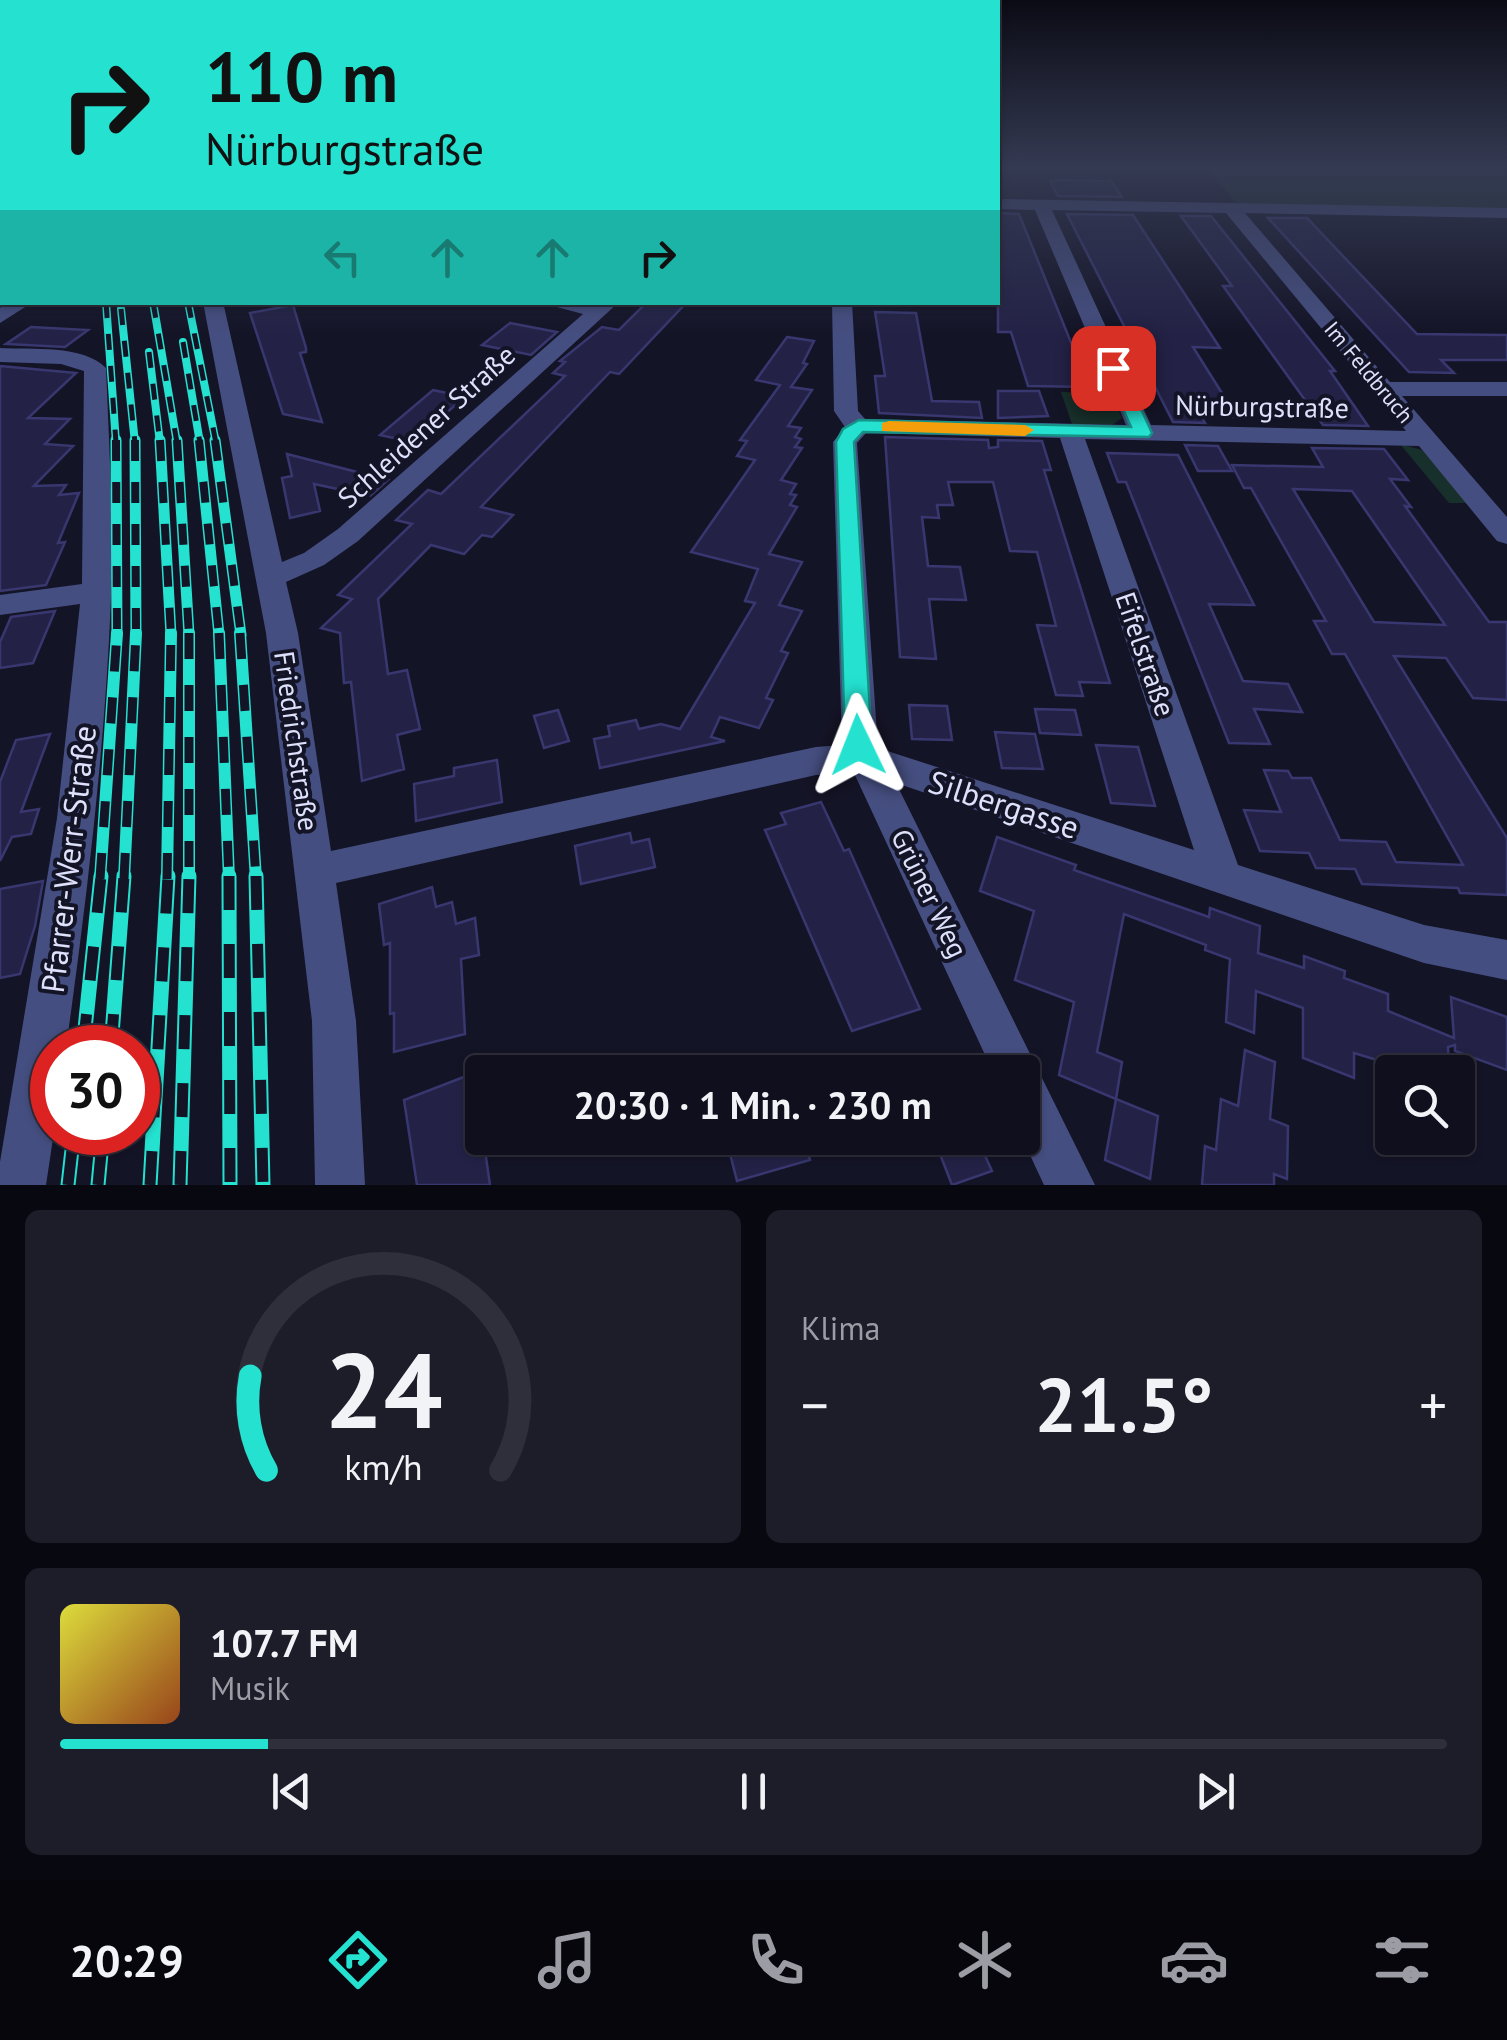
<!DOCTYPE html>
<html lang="de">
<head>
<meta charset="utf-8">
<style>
  :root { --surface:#0f0f1d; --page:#1d1d2a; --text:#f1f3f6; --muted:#9b9ca4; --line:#2f2f3b; --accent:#24e1d0 }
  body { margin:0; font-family:"PT Sans",sans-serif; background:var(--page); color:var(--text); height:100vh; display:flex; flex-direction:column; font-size:38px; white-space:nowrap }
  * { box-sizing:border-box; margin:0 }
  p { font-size:32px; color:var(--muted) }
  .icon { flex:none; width:55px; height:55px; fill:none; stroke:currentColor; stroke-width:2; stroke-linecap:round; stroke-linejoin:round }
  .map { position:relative; height:1185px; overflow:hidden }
  .panel { display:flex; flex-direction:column; gap:25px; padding:25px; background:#080810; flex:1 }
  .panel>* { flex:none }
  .guide { position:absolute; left:0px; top:0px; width:1000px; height:305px; box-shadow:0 2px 8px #0004,0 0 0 2px var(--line); background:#24e1d0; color:#111; overflow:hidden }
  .controls { position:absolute; left:1375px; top:1055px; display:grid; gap:20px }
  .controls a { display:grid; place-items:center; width:100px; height:100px; border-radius:10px; background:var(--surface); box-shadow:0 2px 8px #0004,0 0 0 2px var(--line); font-size:50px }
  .speed { position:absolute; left:30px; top:1025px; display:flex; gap:20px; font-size:50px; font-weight:700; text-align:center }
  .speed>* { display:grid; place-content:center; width:130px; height:130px; border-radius:50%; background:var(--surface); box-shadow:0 2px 8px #0004,0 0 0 2px var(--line); line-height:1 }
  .speed .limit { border:15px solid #d22; background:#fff; color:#111 }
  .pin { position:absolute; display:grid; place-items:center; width:85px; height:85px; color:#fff; margin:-42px; border-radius:20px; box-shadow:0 5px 15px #0006 }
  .me { position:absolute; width:110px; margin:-55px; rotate:358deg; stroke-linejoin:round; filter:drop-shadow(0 0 8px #0008) }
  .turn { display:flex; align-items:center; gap:35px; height:210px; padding:0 40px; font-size:45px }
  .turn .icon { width:130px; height:130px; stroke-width:2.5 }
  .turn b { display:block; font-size:70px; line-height:85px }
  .lanes { display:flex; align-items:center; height:95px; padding:0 40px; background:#0003; justify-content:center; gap:50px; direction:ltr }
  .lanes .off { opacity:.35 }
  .big { font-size:75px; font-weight:700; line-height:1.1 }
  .panel .widget { flex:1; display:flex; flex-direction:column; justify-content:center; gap:15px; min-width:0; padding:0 35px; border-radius:15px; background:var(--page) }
  .panel .dial { align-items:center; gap:0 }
  .dial svg { height:260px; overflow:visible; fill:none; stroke:var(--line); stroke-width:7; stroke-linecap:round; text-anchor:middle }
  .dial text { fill:var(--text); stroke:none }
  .song { display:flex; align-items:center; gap:30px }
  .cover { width:120px; height:120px; border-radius:15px; background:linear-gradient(135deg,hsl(60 70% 55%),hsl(20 70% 35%)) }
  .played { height:10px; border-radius:5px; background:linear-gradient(90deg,var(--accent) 15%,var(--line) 15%) }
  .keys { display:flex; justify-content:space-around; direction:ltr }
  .heat { display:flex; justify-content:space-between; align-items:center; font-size:55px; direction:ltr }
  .panel .tiles { flex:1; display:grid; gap:25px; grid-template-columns:1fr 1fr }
  .widget:last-child { grid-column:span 2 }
  .trip { position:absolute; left:465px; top:1055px; width:575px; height:100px; border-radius:10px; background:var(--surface); box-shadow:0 2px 8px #0004,0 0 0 2px var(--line); font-weight:700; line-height:100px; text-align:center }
  .tabs { display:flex; height:160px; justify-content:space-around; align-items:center; background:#06060c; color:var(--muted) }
  .tabs .icon { width:70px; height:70px }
  .tabs .selected { color:var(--accent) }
  .tabs b { font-size:45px; color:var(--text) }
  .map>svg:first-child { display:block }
  .green { fill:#18302b }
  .building { fill:#232246; stroke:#38376f; stroke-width:2.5; fill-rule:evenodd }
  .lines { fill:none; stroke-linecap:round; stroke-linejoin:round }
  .minor { fill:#454e80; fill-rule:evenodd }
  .major { fill:#a874ec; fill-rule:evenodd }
  .rail-far3-casing { stroke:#24e1d0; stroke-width:8 }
  .rail-far2-casing { stroke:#24e1d0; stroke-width:11 }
  .rail-far1-casing { stroke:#24e1d0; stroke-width:12 }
  .rail-casing { stroke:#24e1d0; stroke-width:15 }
  .rail-far3 { stroke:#141427; stroke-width:5; stroke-dasharray:16; stroke-linecap:butt }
  .rail-far2 { stroke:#141427; stroke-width:8; stroke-dasharray:21; stroke-linecap:butt }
  .rail-far1 { stroke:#141427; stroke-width:9; stroke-dasharray:26; stroke-linecap:butt }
  .rail { stroke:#141427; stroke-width:11; stroke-dasharray:34; stroke-linecap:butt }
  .route { fill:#24e1d0; stroke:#179287; stroke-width:2.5 }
  .slow { fill:#f59e0b }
  .labels { text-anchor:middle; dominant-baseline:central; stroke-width:8; stroke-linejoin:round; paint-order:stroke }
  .far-street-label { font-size:22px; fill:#dee1fb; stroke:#141427 }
  .street-label { font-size:28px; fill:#dee1fb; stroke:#141427 }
  .near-street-label { font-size:32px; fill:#dee1fb; stroke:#141427 }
</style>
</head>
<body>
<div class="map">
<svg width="1507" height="1185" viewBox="0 0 1507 1185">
  <rect width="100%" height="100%" fill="#141427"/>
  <!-- green -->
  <g class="green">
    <polygon points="1208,169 1476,169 1507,174 1507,211 1237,204"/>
    <polygon points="1061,392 1111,393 1122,418 1112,425 1072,424"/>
    <polygon points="1400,444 1422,450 1470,503 1449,503"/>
  </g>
  <!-- building -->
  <g class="building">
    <polygon points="1055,180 1111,181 1122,197 1058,196 1050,181"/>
    <polygon points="998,213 1019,214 1089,387 1028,386 1011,332 998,332"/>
    <polygon points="1067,214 1133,215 1220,348 1193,347 1237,417 1201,416 1205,423 1173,422"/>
    <polygon points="1181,216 1211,216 1335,371 1330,371 1368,426 1323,425 1223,286 1232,286"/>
    <polygon points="1268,218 1307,218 1417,334 1507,335 1507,360 1441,360 1454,373 1409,372"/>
    <polygon points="647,302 687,302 619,374 610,372 481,507 513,515 492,537 482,535 464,554 431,545 378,599 388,674 407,670 420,729 397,735 404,769 362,781 351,682 344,683 340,633 321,628 352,599 338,595 412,524 396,520 428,490 441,494 565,376 553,373 565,362 560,361 602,327 619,330"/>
    <polygon points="293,305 306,348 306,352 300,353 322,422 283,414 250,313"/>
    <polygon points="875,312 916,313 932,401 979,402 982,418 879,413 875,376 885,376"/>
    <polygon points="510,323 557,332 531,355 482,345"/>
    <polygon points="31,327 88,330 65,347 6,344"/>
    <polygon points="787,337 814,341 803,363 807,364 791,387 812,390 788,426 801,428 795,437 801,439 795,447 802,448 781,480 796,484 790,494 796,495 790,505 797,507 769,554 802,562 779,605 802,611 781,651 788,653 766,698 773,700 759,728 720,717 711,737 725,741 600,768 594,739 610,736 608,726 636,720 639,729 661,724 680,729 755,603 745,601 758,569 691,552 755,460 737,456 747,441 740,440 780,385 756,380"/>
    <polygon points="0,366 76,373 28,418 70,419 45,444 73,446 34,486 66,485 59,495 79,493 58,543 65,542 46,585 0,591"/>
    <polygon points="433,390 465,397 412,442 380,435"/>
    <polygon points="998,391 1039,391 1048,416 998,418"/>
    <polygon points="885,437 988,440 989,448 998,447 998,440 1042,441 1051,470 1044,470 1110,683 1079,682 1083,696 1056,695 1037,625 1056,626 1037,552 1010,551 993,482 948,482 953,505 937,505 939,518 922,517 928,566 960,567 966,600 929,599 936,659 900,657"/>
    <polygon points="1185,445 1218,446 1232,471 1198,471"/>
    <path d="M 1312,448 L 1384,449 L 1408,480 L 1390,479 L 1411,507 L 1405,506 L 1489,622 L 1507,622 L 1507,700 L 1473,698 L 1446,658 L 1394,656 L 1507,838 L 1507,895 L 1460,893 L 1458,888 L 1362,884 L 1355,869 L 1316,868 L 1309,853 L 1260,851 L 1244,810 L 1281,812 L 1264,770 L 1288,771 L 1292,778 L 1311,778 L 1340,840 L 1386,842 L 1396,862 L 1463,865 L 1345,654 L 1332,654 L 1314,621 L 1326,621 L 1251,488 L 1244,488 L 1232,465 L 1323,467 ZM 1293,489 L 1352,491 L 1445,625 L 1374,622 Z"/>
    <polygon points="1107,453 1178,455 1254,605 1209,604 1243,681 1288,684 1302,712 1254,709 1270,744 1229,743 1126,482 1118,482"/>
    <polygon points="287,454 388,480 370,496 314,484 320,511 290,518 282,478 292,476"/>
    <polygon points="55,611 33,663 0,668 0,642 11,617"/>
    <polygon points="909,705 947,706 952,740 912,739"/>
    <polygon points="1035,709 1075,710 1081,735 1040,733"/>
    <polygon points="558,710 569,741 544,748 534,716"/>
    <polygon points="995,732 1035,734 1043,769 1002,768"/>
    <polygon points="50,734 21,812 39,809 31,834 12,837 0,861 0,782 16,740"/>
    <polygon points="1096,745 1138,747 1155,806 1111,803"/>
    <polygon points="497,760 502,802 416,821 414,784 454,776 454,768"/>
    <polygon points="821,802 844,851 849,849 920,1009 852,1031 765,830 786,824 781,813"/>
    <polygon points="630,833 632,843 649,839 655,867 581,884 575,846"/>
    <polygon points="997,837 1076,865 1074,870 1209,917 1210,908 1260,926 1258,953 1304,968 1304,956 1345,971 1344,978 1388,994 1388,1011 1454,1038 1451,997 1507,1017 1507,1070 1455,1051 1455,1045 1448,1047 1449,1072 1425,1072 1425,1055 1393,1065 1354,1053 1354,1078 1303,1058 1303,1008 1256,991 1254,1033 1226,1022 1230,959 1205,950 1206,945 1124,914 1097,1052 1122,1062 1116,1099 1158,1116 1150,1179 1105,1160 1116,1099 1059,1075 1074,1002 1015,980 1034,911 980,891"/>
    <polygon points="43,881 35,926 20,974 0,978 0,889"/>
    <polygon points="432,887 436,907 452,902 456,924 475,918 479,955 461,959 465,1034 394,1052 394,1013 390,1014 390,943 384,945 379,904"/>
    <polygon points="1245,1050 1275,1062 1270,1119 1288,1126 1287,1179 1274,1174 1274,1185 1202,1185 1205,1146 1216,1150 1221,1099 1238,1106"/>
    <polygon points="474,1073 490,1185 417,1185 404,1100"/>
    <polygon points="726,1138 804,1138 810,1160 737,1181"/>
    <polygon points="970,1138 977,1138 992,1171 952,1185 938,1149"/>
  </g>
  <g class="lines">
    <!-- minor -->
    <g class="minor">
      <polygon points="0,184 2,185 2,195 0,194"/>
      <path d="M 998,199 L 1507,208 L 1507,218 L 1245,213 L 1390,382 L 1507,382 L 1507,396 L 1402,396 L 1507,517 L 1507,544 L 1497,541 L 1419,446 L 1085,439 L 1238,865 L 1424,925 L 1507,940 L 1507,980 L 1424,963 L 896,783 L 1095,1185 L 1044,1185 L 1022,1138 L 1022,1072 L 993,1072 L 854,773 L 816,775 L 336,883 L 356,1021 L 365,1185 L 315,1185 L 312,1021 L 266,633 L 203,302 L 223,302 L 282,562 L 304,553 L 338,529 L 583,314 L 538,302 L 619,302 L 358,541 L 324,565 L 286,582 L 298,633 L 331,851 L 816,747 L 842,745 L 833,442 L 845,427 L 834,411 L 832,302 L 852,302 L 858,411 L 865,419 L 1126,425 L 1035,210 L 998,209 ZM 1052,210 L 1226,213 L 1406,431 L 1151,425 ZM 866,433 L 1060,438 L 1194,850 L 878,748 L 857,443 Z"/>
      <polygon points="9,302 33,302 0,323 0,308"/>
      <path d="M 0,348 C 32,350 82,344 106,368 C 109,445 114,521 111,598 C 105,748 87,898 66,1048 L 52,1048 L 54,1132 L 46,1185 L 0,1185 L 0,1162 L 57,818 L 80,604 L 0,615 L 0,595 L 82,584 L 84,371 L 61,364 L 0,362 Z"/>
    </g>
    <!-- major -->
    <polygon class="major" points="2,173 2,183 0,184 0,174"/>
    <defs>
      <g id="rail-far3">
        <polyline points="106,302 116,443"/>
        <polyline points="153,302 177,443"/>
        <polyline points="188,302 216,443"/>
        <polyline points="121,309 135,443"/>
        <polyline points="183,342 200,443"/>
        <polyline points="149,352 160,443"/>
      </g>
      <g id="rail-far2">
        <polyline points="116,440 117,635"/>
        <polyline points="135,440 136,635"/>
        <polyline points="160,440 171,635"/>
        <polyline points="177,440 189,635"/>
        <polyline points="199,440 219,635"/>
        <polyline points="215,440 241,635"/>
      </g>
      <g id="rail-far1">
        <polyline points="189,633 189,879"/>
        <polyline points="219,633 229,879"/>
        <polyline points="240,633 256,879"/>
        <polyline points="100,879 117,633"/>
        <polyline points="124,879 136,633"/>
        <polyline points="167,879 171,633"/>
      </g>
      <g id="rail">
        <polyline points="229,876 230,1185"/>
        <polyline points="256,876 263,1185"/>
        <polyline points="83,1048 101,876"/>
        <polyline points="111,1048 124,876"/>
        <polyline points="68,1185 74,1132"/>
        <polyline points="98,1185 103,1132"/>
        <polyline points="150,1185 168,876"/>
        <polyline points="180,1185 189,876"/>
      </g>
    </defs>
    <!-- rail-far3 casing -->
    <use href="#rail-far3" class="rail-far3-casing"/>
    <!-- rail-far2 casing -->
    <use href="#rail-far2" class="rail-far2-casing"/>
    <!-- rail-far1 casing -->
    <use href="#rail-far1" class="rail-far1-casing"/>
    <!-- rail casing -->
    <use href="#rail" class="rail-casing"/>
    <!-- rail-far3 -->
    <use href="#rail-far3" class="rail-far3"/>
    <!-- rail-far2 -->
    <use href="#rail-far2" class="rail-far2"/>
    <!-- rail-far1 -->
    <use href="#rail-far1" class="rail-far1"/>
    <!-- rail -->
    <use href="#rail" class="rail"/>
  </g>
  <!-- sky -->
  <linearGradient id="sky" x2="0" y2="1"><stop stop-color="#0b0b15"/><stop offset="0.5" stop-color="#343a52"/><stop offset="1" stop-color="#343a52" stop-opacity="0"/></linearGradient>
  <rect width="1507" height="335" fill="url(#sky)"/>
  <!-- route -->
  <polygon class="route" points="1113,363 1122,368 1152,433 1149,437 863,432 854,442 872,745 868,752 858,755 849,752 845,745 836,442 843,429 859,420 1131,427 1105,368"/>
  <!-- slow -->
  <polygon class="slow" points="889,421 1025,425 1034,430 1025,436 882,431 882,423"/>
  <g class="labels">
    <!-- far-street labels -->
    <g class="far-street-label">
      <text transform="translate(1369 372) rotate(50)">Im Feldbruch</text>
    </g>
    <!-- street labels -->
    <g class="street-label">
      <text transform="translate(1262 406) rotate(1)">Nürburgstraße</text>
      <text transform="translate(426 426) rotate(-42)">Schleidener Straße</text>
      <text transform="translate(1146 654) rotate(71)">Eifelstraße</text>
      <text transform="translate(297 741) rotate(82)">Friedrichstraße</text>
      <text transform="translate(930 893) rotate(64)">Grüner Weg</text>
    </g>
    <!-- near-street labels -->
    <g class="near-street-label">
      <text transform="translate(1004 804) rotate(18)">Silbergasse</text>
      <text transform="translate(68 859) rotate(-83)">Pfarrer-Werr-Straße</text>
    </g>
  </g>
</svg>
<div class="controls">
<a><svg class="icon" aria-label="search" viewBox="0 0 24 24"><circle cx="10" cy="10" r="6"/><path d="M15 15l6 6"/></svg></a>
</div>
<div class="speed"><div class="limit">30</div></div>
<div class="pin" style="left:1113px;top:368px;background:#d93025"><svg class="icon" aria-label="arrive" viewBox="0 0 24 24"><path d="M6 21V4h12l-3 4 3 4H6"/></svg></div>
<svg class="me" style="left:858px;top:745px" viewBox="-20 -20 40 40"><path d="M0-17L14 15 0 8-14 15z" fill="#24e1d0" stroke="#fff" stroke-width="4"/></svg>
<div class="trip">20:30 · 1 Min. · 230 m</div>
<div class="guide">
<div class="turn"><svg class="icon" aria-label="right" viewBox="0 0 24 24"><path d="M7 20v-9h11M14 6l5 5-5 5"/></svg><div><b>110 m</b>Nürburgstraße</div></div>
<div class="lanes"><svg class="icon off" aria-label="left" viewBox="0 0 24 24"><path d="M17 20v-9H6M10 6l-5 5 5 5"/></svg><svg class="icon off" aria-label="ahead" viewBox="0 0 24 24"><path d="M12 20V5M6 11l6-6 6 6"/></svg><svg class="icon off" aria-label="ahead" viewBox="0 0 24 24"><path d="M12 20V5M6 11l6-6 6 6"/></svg><svg class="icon" aria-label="right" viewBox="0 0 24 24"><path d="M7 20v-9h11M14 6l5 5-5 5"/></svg></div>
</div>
</div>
<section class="panel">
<div class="tiles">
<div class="widget dial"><svg viewBox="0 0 100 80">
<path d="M14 69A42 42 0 1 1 86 69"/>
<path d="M14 69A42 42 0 0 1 9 40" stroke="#24e1d0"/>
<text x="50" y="56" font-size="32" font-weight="700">24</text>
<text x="50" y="72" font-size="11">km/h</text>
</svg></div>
<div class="widget"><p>Klima</p>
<div class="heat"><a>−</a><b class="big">21.5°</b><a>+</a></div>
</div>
<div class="widget">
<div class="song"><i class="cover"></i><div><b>107.7 FM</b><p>Musik</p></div></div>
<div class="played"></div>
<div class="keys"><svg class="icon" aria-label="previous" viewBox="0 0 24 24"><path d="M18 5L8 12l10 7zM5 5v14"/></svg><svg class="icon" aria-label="pause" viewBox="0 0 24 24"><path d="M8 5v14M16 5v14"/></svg><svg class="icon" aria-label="next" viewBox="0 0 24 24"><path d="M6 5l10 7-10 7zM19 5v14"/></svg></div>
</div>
</div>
</section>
<nav class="tabs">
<b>20:29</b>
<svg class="icon selected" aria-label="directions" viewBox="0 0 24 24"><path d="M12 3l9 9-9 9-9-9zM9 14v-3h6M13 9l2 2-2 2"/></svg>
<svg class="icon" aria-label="music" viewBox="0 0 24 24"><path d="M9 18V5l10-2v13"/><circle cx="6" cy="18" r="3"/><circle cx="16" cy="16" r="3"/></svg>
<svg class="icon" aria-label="phone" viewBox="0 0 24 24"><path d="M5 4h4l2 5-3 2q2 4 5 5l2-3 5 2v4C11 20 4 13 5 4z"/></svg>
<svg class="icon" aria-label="climate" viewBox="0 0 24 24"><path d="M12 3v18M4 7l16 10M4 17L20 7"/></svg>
<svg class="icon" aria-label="car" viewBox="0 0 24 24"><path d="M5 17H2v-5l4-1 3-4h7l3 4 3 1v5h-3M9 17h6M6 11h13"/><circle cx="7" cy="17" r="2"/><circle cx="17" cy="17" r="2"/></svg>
<svg class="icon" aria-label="filters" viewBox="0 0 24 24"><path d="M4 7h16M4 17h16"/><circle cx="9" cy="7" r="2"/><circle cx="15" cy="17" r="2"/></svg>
</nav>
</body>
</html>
